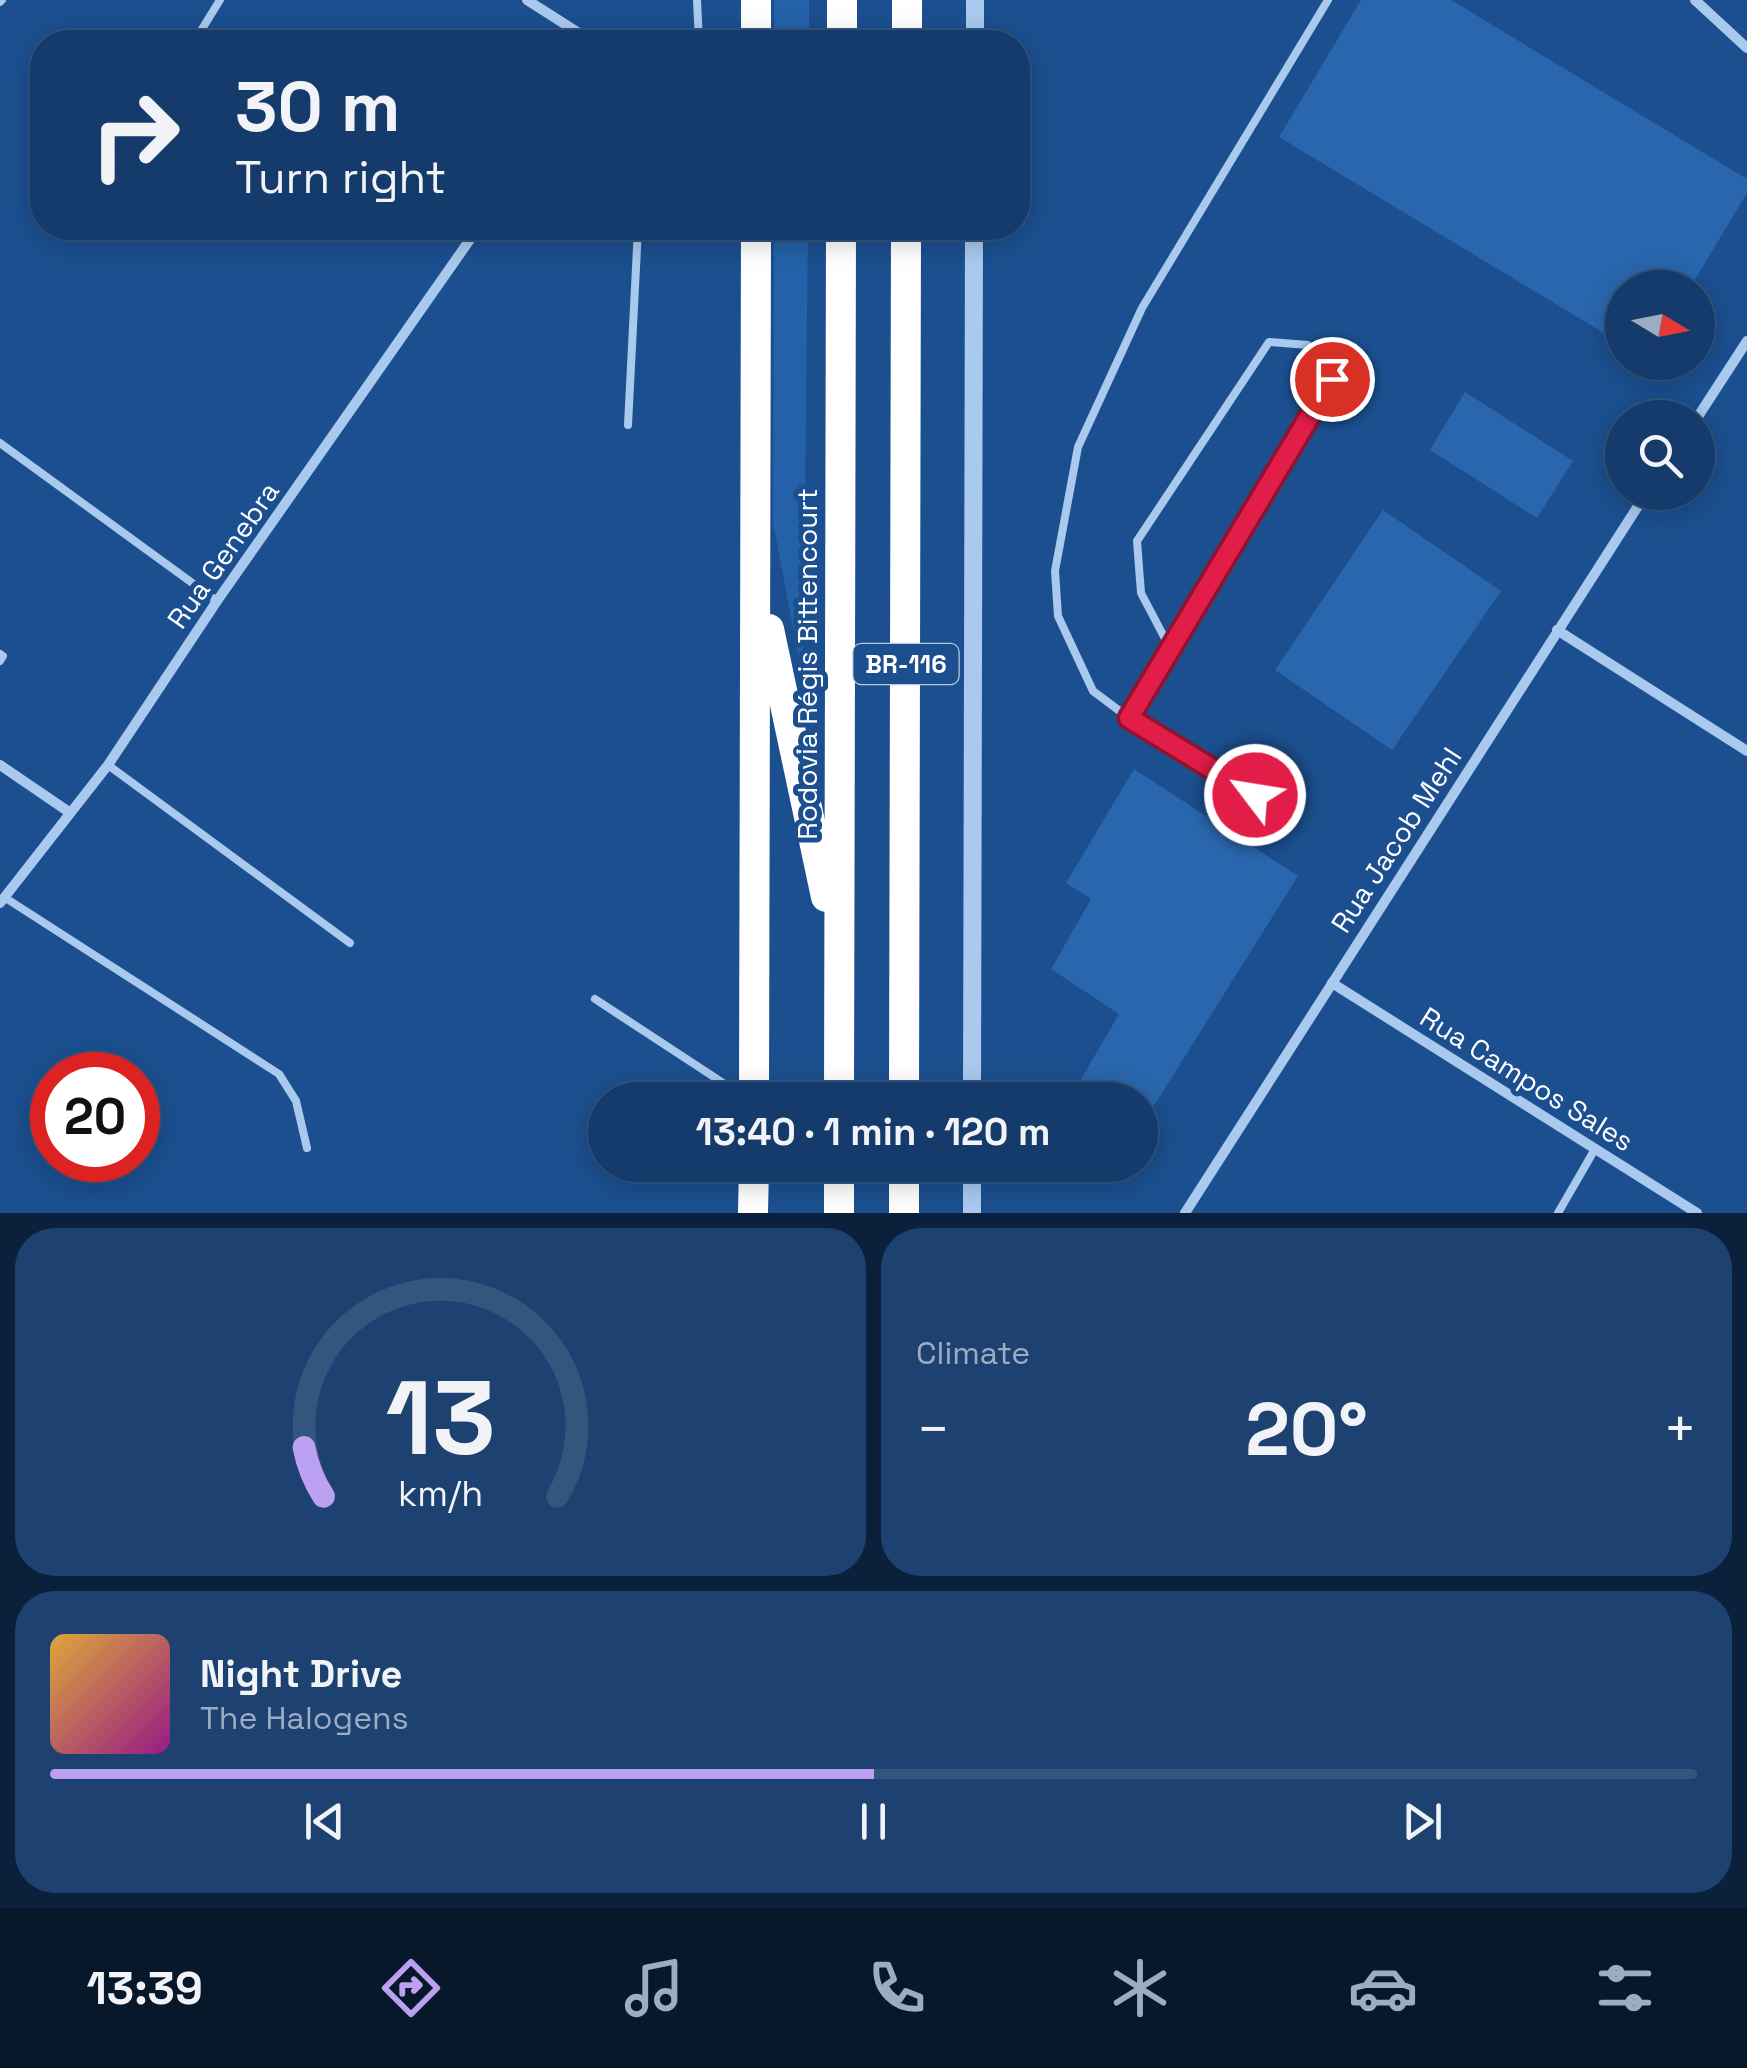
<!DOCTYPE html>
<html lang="en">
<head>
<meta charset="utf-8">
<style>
  :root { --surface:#143b6b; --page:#1d4271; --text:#f1f3f6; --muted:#9dadc1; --line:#33557e; --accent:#bca0f2 }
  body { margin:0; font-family:"Space Grotesk",sans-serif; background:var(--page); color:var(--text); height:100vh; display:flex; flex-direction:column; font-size:38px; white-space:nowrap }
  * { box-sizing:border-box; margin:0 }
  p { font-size:32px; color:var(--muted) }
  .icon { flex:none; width:55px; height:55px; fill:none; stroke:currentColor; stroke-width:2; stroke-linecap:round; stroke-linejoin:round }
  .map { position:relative; height:1213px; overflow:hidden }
  .details { display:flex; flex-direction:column; gap:15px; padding:15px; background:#0b203b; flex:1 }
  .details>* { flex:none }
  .top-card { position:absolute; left:30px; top:30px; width:1000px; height:210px; border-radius:40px; box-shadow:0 5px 25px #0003,0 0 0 2px var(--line); background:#143b6b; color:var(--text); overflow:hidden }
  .needle { width:65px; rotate:100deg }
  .controls { position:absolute; left:1605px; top:270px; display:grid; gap:20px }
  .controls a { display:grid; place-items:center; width:110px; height:110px; border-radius:50%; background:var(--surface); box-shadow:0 5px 25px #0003,0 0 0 2px var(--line); font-size:50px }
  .speed { position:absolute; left:30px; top:1052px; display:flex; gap:20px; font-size:50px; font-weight:700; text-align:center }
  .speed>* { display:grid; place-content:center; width:130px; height:130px; border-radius:50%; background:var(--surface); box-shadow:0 5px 25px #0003,0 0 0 2px var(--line); line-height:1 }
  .speed .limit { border:15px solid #d22; background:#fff; color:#111 }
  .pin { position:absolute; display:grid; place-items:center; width:85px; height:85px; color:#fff; margin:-42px; border:5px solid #fff; border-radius:50%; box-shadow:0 2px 10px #0007 }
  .me { position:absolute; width:110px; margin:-55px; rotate:301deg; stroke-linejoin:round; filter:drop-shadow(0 0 8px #0008) }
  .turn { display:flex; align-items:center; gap:35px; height:210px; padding:0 40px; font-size:45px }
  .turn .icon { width:130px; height:130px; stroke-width:2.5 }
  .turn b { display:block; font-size:70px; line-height:85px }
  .big { font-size:75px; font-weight:800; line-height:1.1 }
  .details .widget { flex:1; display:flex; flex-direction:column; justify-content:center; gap:15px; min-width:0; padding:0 35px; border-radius:40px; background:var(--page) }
  .details .dial { align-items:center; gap:0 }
  .dial svg { height:260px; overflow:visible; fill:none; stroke:var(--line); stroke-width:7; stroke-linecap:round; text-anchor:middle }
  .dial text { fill:var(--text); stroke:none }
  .song { display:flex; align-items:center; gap:30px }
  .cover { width:120px; height:120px; border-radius:15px; background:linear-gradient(135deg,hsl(40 70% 55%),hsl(310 70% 35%)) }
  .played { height:10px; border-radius:5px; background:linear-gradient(90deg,var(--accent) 50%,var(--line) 50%) }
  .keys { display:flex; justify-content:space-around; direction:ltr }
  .heat { display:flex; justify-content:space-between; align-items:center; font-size:55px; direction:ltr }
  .details .tiles { flex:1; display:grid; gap:15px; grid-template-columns:1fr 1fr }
  .widget:last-child { grid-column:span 2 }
  .trip { position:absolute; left:588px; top:1082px; width:570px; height:100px; border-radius:50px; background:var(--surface); box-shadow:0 5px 25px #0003,0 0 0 2px var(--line); font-weight:800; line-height:100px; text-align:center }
  .tab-bar { display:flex; height:160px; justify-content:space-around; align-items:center; background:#08182b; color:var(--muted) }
  .tab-bar .icon { width:70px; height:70px }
  .tab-bar .active { color:var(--accent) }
  .tab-bar b { font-size:45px; color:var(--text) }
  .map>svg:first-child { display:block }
  .green { fill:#2461a8 }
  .building { fill:#2a66ad }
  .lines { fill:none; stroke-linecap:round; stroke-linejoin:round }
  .service { stroke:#a9c9ee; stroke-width:8 }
  .minor { stroke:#a9c9ee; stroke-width:10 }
  .tertiary { stroke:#a9c9ee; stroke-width:18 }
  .motorway { stroke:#fff; stroke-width:30 }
  .route-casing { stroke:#92132f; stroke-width:25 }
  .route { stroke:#e11d48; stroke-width:18 }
  .labels { text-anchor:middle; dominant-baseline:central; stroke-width:10; stroke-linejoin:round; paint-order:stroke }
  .shield { fill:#1b4f8f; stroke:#bbcadd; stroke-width:2.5 }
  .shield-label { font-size:25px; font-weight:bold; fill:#fff }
  .street-label { font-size:28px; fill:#fff; stroke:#1b4f8f }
</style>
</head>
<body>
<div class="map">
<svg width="1747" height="1213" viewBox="0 0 1747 1213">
  <rect width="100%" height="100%" fill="#1b4f8f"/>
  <!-- green -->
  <g class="green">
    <rect x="774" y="0" width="35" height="42"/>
    <polygon points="774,228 808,228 803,681 773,523"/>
  </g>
  <!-- building -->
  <g class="building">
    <polygon points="1361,0 1451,0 1747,179 1747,193 1690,288 1622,288 1622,344 1279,137"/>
    <polygon points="1465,392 1573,461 1537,518 1430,450"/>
    <polygon points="1383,510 1501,591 1392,750 1275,670"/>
    <polygon points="1134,769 1298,876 1140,1128 1140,1100 1069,1100 1119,1014 1051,969 1091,899 1066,883"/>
  </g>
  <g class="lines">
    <!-- service -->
    <g class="service">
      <polyline points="697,0 699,42"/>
      <polyline points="0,2 2,0"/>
      <polyline points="194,42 220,0"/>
      <polyline points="628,425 638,228"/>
      <polyline points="0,443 217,601"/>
      <polyline points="0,654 3,656 0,661"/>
      <polyline points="1129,718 1332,379 1308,345 1269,342 1137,541 1141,593 1171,650"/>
      <polyline points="108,765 350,943"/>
      <polyline points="1255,795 1129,718 1093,691 1058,616 1055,571 1078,447 1142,308 1328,0"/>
      <polyline points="4,897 279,1074 296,1101 307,1148"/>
      <polyline points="595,999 746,1098"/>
      <polyline points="1558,1213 1595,1149"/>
    </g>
    <!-- minor -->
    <g class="minor">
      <polyline points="527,0 593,42"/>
      <polyline points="1695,0 1747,48"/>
      <polyline points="1697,418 1747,341"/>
      <polyline points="1557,630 1747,751"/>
      <polyline points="0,765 69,812"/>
      <polyline points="0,903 108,765 217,601 478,228"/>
      <polyline points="1332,983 1697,1213"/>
      <polyline points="1185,1213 1647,492"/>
    </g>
    <!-- tertiary -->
    <g class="tertiary">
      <polyline points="975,42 975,0"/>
      <polyline points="972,1100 974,228"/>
      <polyline points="972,1213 972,1165"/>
    </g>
    <!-- motorway -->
    <g class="motorway">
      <polyline points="756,42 756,0"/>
      <polyline points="842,42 842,0"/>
      <polyline points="907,42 907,0"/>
      <polyline points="769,629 826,897"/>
      <polyline points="754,1100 756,228"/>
      <polyline points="839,1100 841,228"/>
      <polyline points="904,1100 906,228"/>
      <polyline points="839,1165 839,1213"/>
      <polyline points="753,1213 754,1165"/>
      <polyline points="904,1213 904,1165"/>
    </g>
  </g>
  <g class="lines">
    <defs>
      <polyline id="route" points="1255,795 1129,718 1332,379"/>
    </defs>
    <!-- route casing -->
    <use href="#route" class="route-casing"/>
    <!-- route -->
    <use href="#route" class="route"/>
  </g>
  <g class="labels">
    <!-- shield labels -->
    <rect class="shield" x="853.5" y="644" width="105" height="40" rx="8"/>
    <g class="shield-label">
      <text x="906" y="664">BR-116</text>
    </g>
    <!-- street labels -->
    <g class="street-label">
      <text transform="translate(223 555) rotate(-55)">Rua Genebra</text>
      <text transform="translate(807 664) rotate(-90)">Rodovia Régis Bittencourt</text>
      <text transform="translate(1396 840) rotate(-57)">Rua Jacob Mehl</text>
      <text transform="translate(1527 1079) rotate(32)">Rua Campos Sales</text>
    </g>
  </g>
</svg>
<div class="controls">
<a><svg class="needle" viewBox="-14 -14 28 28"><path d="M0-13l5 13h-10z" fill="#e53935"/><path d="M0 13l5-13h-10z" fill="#9dadc1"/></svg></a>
<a><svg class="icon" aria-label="search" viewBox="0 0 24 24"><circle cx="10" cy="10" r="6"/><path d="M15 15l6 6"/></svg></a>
</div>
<div class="speed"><div class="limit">20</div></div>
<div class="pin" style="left:1332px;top:379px;background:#d93025"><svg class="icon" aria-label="arrive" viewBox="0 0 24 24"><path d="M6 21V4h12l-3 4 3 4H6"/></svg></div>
<svg class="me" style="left:1255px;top:795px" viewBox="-20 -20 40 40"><circle r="17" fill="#e11d48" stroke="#fff" stroke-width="3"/><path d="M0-11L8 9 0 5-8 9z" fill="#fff"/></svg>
<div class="trip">13:40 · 1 min · 120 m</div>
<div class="top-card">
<div class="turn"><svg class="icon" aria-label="right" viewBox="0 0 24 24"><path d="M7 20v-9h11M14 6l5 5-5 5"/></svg><div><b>30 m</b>Turn right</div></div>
</div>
</div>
<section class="details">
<div class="tiles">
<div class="widget dial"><svg viewBox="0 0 100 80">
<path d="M14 69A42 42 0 1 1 86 69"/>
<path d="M14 69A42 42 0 0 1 8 54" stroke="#bca0f2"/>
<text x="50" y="56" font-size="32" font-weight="700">13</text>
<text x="50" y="72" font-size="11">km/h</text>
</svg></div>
<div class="widget"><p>Climate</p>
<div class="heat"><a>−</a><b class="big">20°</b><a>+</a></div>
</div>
<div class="widget">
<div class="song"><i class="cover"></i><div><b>Night Drive</b><p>The Halogens</p></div></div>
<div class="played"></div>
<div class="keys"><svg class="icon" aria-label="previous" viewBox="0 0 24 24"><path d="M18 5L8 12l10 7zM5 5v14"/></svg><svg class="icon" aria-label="pause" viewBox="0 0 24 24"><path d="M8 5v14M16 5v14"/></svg><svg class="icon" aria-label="next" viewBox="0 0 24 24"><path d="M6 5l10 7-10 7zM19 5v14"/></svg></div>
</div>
</div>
</section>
<nav class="tab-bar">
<b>13:39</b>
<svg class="icon active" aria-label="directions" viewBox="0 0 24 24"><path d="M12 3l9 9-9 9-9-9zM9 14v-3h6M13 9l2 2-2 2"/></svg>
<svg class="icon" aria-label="music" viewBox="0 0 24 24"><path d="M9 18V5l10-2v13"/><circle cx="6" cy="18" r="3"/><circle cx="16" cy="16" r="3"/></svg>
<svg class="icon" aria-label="phone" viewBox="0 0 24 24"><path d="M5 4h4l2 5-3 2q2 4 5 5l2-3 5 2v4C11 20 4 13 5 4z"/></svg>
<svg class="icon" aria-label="climate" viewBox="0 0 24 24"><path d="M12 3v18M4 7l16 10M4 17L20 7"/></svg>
<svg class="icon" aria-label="car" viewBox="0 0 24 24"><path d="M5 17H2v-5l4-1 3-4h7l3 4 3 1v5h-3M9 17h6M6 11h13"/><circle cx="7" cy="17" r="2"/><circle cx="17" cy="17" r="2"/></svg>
<svg class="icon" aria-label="filters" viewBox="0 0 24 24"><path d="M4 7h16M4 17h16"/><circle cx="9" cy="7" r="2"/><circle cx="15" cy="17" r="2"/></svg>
</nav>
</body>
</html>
